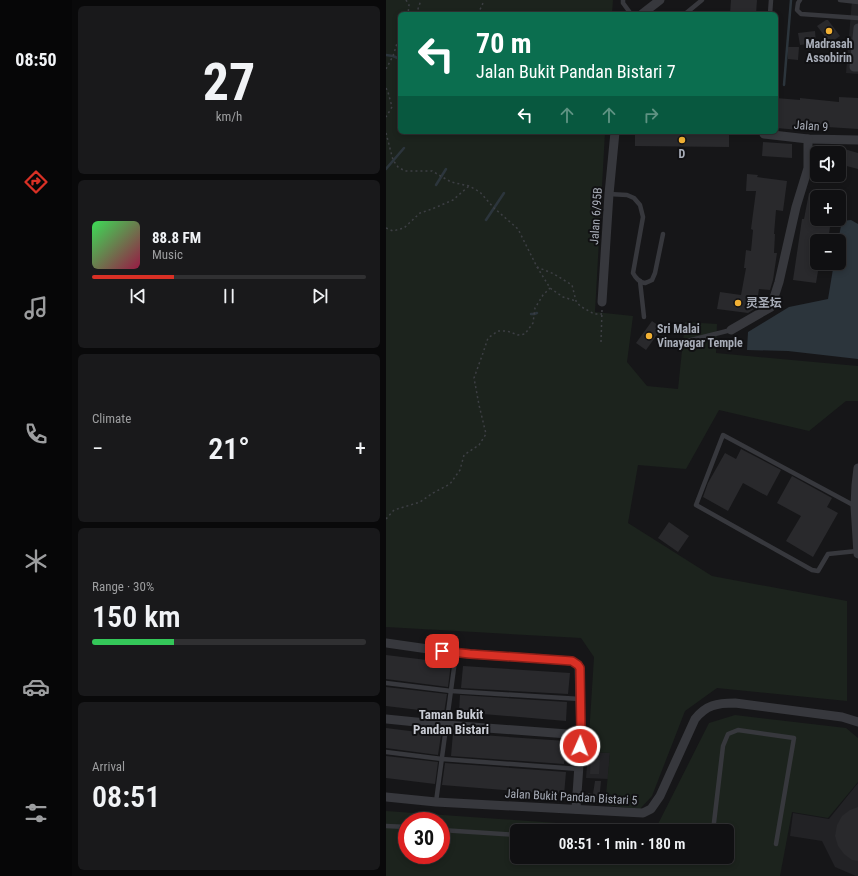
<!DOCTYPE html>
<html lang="en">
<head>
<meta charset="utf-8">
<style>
  :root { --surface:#101012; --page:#19191b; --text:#f1f3f6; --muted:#9c9d9f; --line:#303032; --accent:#d93025 }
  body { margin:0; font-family:"Roboto Condensed","Noto Sans SC",sans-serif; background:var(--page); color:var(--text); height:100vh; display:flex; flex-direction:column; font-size:15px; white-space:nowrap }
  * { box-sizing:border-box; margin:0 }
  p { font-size:13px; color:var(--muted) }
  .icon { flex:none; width:22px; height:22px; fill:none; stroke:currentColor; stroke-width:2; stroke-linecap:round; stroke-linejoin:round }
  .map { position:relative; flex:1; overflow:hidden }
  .details { display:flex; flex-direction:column; gap:6px; padding:6px; background:#09090a; width:314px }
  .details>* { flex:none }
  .top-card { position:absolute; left:12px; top:12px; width:380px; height:122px; border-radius:6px; box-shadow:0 2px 6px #0003,0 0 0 1px var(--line); background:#0b6e4f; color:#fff; overflow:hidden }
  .fabs { position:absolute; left:424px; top:146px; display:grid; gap:8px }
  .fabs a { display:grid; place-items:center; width:36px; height:36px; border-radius:6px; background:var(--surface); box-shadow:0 2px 6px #0003,0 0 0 1px var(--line); font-size:20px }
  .speed { position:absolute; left:12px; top:812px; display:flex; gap:8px; font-size:20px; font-weight:700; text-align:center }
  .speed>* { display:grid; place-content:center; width:52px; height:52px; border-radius:50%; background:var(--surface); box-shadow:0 2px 6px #0003,0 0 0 1px var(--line); line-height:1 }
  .speed .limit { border:6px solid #d22; background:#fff; color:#111 }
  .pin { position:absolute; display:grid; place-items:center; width:34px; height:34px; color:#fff; margin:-17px; border-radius:8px; box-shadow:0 2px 6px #0006 }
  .me { position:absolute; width:44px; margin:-22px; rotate:2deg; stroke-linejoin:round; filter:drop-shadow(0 0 3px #0008) }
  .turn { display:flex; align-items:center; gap:14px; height:84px; padding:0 12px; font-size:18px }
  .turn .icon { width:52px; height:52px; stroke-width:2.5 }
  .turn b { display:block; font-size:28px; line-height:34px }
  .lanes { display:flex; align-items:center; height:38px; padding:0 12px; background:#0003; justify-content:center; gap:20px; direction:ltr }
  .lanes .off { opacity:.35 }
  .big { font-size:30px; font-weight:600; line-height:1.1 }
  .details .tile { flex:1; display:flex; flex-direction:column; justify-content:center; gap:6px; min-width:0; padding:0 14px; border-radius:6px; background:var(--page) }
  .details .dial { align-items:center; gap:0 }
  .dial b { font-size:52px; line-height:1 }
  .song { display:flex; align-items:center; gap:12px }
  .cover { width:48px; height:48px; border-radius:6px; background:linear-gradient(135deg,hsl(130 70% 55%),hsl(340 70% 35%)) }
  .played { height:4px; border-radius:2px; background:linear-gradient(90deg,var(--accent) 30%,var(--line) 30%) }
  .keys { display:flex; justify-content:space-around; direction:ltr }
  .heat { display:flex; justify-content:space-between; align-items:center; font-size:22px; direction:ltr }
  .charge { height:6px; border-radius:3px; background:linear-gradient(90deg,#34c759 30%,var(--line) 0) }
  .trip { position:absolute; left:124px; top:824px; width:224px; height:40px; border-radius:6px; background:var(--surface); box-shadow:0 2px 6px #0003,0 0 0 1px var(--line); font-weight:600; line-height:40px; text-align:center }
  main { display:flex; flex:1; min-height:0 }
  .tab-bar { display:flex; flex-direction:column; width:72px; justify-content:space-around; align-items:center; background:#060607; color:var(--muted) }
  .tab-bar .icon { width:28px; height:28px }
  .tab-bar .on { color:var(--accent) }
  .tab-bar b { font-size:18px; color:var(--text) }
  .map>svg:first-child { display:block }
  .built { fill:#222225 }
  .green { fill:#1c231d; fill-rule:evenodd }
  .water { fill:#2c353c }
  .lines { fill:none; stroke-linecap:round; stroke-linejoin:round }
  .stream { stroke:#2c353c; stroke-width:2.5 }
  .building { fill:#29292c }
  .path { stroke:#3d3f44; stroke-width:1.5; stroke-dasharray:2 3; stroke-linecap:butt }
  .lane { stroke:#37383d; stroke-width:4.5 }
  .street { stroke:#37383d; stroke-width:9 }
  .route-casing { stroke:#8d1f18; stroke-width:10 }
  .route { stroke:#d93025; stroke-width:7 }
  .poi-dot { fill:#f2b134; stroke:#111113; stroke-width:1.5 }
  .labels { text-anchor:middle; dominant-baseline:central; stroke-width:4; stroke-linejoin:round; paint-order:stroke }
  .poi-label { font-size:12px; font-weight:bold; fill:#a8adb8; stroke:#111113 }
  .street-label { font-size:12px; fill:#a8adb8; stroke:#111113 }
  .neighbourhood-label { font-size:13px; font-weight:bold; fill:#c9ccd4; stroke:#111113 }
</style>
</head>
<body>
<main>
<nav class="tab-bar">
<b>08:50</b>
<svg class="icon on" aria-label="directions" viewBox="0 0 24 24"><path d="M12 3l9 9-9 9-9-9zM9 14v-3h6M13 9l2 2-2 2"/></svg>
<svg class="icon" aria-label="music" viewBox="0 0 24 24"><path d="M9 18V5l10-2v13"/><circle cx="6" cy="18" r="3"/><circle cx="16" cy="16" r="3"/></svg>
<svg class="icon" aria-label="phone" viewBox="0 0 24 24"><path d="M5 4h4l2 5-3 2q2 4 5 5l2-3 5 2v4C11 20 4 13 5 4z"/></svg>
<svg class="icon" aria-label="climate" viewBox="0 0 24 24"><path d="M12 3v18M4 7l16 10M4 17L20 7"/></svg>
<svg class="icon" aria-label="car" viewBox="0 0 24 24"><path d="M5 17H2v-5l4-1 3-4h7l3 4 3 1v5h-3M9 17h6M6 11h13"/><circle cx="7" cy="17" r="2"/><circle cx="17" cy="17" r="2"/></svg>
<svg class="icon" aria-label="filters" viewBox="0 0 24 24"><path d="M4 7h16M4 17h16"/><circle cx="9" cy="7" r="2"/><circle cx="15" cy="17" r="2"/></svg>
</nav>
<section class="details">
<div class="tile dial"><b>27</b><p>km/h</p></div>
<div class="tile">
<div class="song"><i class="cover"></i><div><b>88.8 FM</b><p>Music</p></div></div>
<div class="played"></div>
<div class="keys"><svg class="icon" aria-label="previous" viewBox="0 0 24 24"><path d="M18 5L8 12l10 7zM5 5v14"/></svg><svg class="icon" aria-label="pause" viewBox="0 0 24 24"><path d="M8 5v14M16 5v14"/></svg><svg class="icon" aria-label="next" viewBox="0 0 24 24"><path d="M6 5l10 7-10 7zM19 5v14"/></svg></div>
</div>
<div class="tile"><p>Climate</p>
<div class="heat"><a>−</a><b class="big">21°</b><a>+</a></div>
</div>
<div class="tile"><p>Range · 30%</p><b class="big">150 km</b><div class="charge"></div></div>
<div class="tile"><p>Arrival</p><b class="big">08:51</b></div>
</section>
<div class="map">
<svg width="472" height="876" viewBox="0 0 472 876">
  <rect width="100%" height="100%" fill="#161618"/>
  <!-- built -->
  <g class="built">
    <polygon points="466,0 472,0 472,74 460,73"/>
    <polygon points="202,752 224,753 222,779 200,778"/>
    <polygon points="472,783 472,876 470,876 449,867 436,841 404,836 407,813 443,819"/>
  </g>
  <!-- green -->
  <g class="green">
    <polygon points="0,0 227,0 226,14 14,14 14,132 219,132 209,312 247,316 241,362 261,386 292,389 299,322 331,324 330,353 472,366 472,401 460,401 423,431 333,410 300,469 252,465 242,523 326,576 461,601 461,701 331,688 299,711 266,796 254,809 219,805 224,753 202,752 208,657 195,638 0,627"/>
    <path d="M 349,715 L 460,728 L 472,738 L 472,782 L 442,818 L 406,812 L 394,876 L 0,876 L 0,811 L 269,830 L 323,723 ZM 21,821 L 55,821 L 55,855 L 21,855 ZM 131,831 L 341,831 L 341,857 L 131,857 Z"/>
  </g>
  <!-- water -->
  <polygon class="water" points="465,220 472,224 472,359 402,351 361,350 362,332 403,307 442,299 448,263 453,263 453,241 452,241 456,221"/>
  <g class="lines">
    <!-- stream -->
    <g class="stream">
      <polyline points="13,15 14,15"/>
      <polyline points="0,55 7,56 14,59"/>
      <polyline points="398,85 405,0"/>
      <polyline points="0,169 18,148"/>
      <polyline points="50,185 60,169"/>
      <polyline points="100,220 118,193"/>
      <polyline points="145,314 148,314 151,313"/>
    </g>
  </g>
  <!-- building -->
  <g class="building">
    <polygon points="345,0 371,0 370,14 344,14"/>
    <polygon points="440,20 442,20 454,36 444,43 431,26"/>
    <polygon points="429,31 430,43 414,45 412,33"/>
    <polygon points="402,47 413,47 412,60 402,59"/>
    <polygon points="453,97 472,98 472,129 426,126 426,131 390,128 390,98 414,100 414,98 453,102"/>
    <polygon points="258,132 333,132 333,134 343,134 343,147 249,146 249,133 258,133"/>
    <polygon points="377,142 406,144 406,158 376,156"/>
    <polygon points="435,145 448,146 472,153 472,169 453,164 453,153 432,153"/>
    <polygon points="361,174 372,175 371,177 401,181 397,211 390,210 388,234 389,234 388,253 391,253 387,280 384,290 373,289 370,308 362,313 331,309 334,292 355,295 360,268 358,268 360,250 365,251 367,230 365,229 370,191 360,191"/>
    <polygon points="426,175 449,175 446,183 425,178"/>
    <polygon points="423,193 431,195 431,219 437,219 436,226 444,227 442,241 431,241 431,264 433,265 430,283 407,280 416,219 418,219"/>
    <polygon points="266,321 276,328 260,350 250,343"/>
    <polygon points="355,449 395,470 381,496 357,483 342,511 317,497 322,483 339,453 350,459"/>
    <polygon points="406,476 446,498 441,507 452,513 427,557 400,541 415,516 391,503"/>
    <polygon points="283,522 303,536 292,552 272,538"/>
    <polygon points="0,655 65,663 62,687 0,679"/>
    <polygon points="77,666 184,673 182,694 75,688"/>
    <polygon points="0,687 61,694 58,713 0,706"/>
    <polygon points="74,695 181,702 180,721 73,712"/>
    <polygon points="0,728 55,735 52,755 0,748"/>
    <polygon points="67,733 180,741 178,764 65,756"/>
    <polygon points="0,756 52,762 49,784 0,778"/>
    <polygon points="205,759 214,760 213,774 204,774"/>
    <polygon points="59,763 180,772 178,795 56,785"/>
    <polygon points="209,781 215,781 213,802 202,801 202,793 207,794"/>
    <polygon points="472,807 472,861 466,860 458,854 452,846 449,836 451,825 456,816 464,810"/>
  </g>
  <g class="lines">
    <!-- path -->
    <g class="path">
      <polyline points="20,0 23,5 22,14"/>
      <polyline points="24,14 31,12 35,0"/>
      <polyline points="92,14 97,3 97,0"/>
      <polyline points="0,69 7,56 14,34"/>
      <polyline points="0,88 2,92 6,107 0,117"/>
      <polyline points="0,133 7,160 12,167 19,171 46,171 65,182 83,186 94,192 108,208 132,229 151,267 168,274 186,285 190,301 194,306 208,314 216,314"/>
      <polyline points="0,228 7,231 18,228 34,213 46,209 67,200 83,186"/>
      <polyline points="151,267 164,288 177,297 190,301"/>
      <polyline points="215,342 216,310"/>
      <polyline points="0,519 8,510 34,502 47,493 64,484 74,470 78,455 93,445 100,434 93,405 88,378 97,353 102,338 112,331 121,331 132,335 139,334 147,323 149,308 157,295 164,288"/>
    </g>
    <!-- lane -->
    <g class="lane">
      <polyline points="237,0 237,3 245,14"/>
      <polyline points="414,0 412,3 411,10 415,14 472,18"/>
      <polyline points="454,0 472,2"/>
      <polyline points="299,14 316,0"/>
      <polyline points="384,14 385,0"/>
      <path d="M 223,194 L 241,195 L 248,198 L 254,205 L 257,217 L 247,273 C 249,277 254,283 259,283 C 262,282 264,281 266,280 L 269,273 L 277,234"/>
      <polyline points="254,281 258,317"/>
      <polyline points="281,346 345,330"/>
      <polyline points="469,506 337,435 310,505 426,570 432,571 442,554 471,551"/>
      <polyline points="0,683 65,691 194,699"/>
      <polyline points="0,752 56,759 193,769"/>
      <polyline points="50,802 70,653"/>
      <polyline points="0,826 21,827"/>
      <polyline points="55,830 131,835"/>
      <polyline points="327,831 337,746 342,734 352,730 408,738 390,844"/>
    </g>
    <!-- street -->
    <g class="street">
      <polyline points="256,14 274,0"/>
      <polyline points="472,28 468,67 472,67"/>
      <polyline points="378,134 422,139 472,140"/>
      <polyline points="216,302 223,194 229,132"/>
      <polyline points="345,330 385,307 393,282 410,207 422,168 422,139"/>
      <polyline points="472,468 470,485 469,506 472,554"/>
      <polyline points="0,643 70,653 186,661 192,665 193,668 195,735 190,809"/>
      <polyline points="0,719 60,725 195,735"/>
      <path d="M 0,797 L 50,802 L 257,813 L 265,809 L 274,796 L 309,719 C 320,705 331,703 349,703 L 456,717 L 472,722"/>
    </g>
  </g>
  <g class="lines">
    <defs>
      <polyline id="route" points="56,651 84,654 186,661 192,665 194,668 195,735 194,746"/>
    </defs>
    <!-- route casing -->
    <use href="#route" class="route-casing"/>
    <!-- route -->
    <use href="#route" class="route"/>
  </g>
  <!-- markers -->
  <g class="poi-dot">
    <circle cx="443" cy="31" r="4"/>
    <circle cx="296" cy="140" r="4"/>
    <circle cx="352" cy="303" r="4"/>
    <circle cx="263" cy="336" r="4"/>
  </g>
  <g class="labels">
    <!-- poi labels -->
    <g class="poi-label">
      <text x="443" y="44">Madrasah<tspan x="443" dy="14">Assobirin</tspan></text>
      <text x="296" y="154">D</text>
      <text x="360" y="303" text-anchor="start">灵圣坛</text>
      <text x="271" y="329" text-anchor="start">Sri Malai<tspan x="271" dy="14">Vinayagar Temple</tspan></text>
    </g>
    <!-- street labels -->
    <g class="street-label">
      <text transform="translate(425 126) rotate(4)">Jalan 9</text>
      <text transform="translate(210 216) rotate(-86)">Jalan 6/95B</text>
      <text transform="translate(185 797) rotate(3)">Jalan Bukit Pandan Bistari 5</text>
    </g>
    <!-- neighbourhood labels -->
    <g class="neighbourhood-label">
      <text x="65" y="714">Taman Bukit<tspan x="65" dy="15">Pandan Bistari</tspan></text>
    </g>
  </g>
</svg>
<div class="fabs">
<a><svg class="icon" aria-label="sound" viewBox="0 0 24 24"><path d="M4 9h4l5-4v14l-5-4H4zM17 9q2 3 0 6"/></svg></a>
<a>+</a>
<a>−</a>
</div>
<div class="speed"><div class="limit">30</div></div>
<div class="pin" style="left:56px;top:651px;background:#d93025"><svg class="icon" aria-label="arrive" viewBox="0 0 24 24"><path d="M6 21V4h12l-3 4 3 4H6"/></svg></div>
<svg class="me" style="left:194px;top:746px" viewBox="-20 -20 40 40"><circle r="17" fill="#d93025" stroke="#fff" stroke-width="3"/><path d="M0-11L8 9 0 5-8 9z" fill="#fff"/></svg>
<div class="trip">08:51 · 1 min · 180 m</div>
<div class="top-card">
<div class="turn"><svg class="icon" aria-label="left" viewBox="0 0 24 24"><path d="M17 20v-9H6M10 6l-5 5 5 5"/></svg><div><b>70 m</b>Jalan Bukit Pandan Bistari 7</div></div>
<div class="lanes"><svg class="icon" aria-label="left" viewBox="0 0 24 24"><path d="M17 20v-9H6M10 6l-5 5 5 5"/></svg><svg class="icon off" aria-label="ahead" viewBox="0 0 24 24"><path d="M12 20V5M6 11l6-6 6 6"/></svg><svg class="icon off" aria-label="ahead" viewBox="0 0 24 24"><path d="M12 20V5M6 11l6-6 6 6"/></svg><svg class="icon off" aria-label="right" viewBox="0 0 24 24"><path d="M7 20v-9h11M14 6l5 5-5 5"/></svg></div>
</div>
</div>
</main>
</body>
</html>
